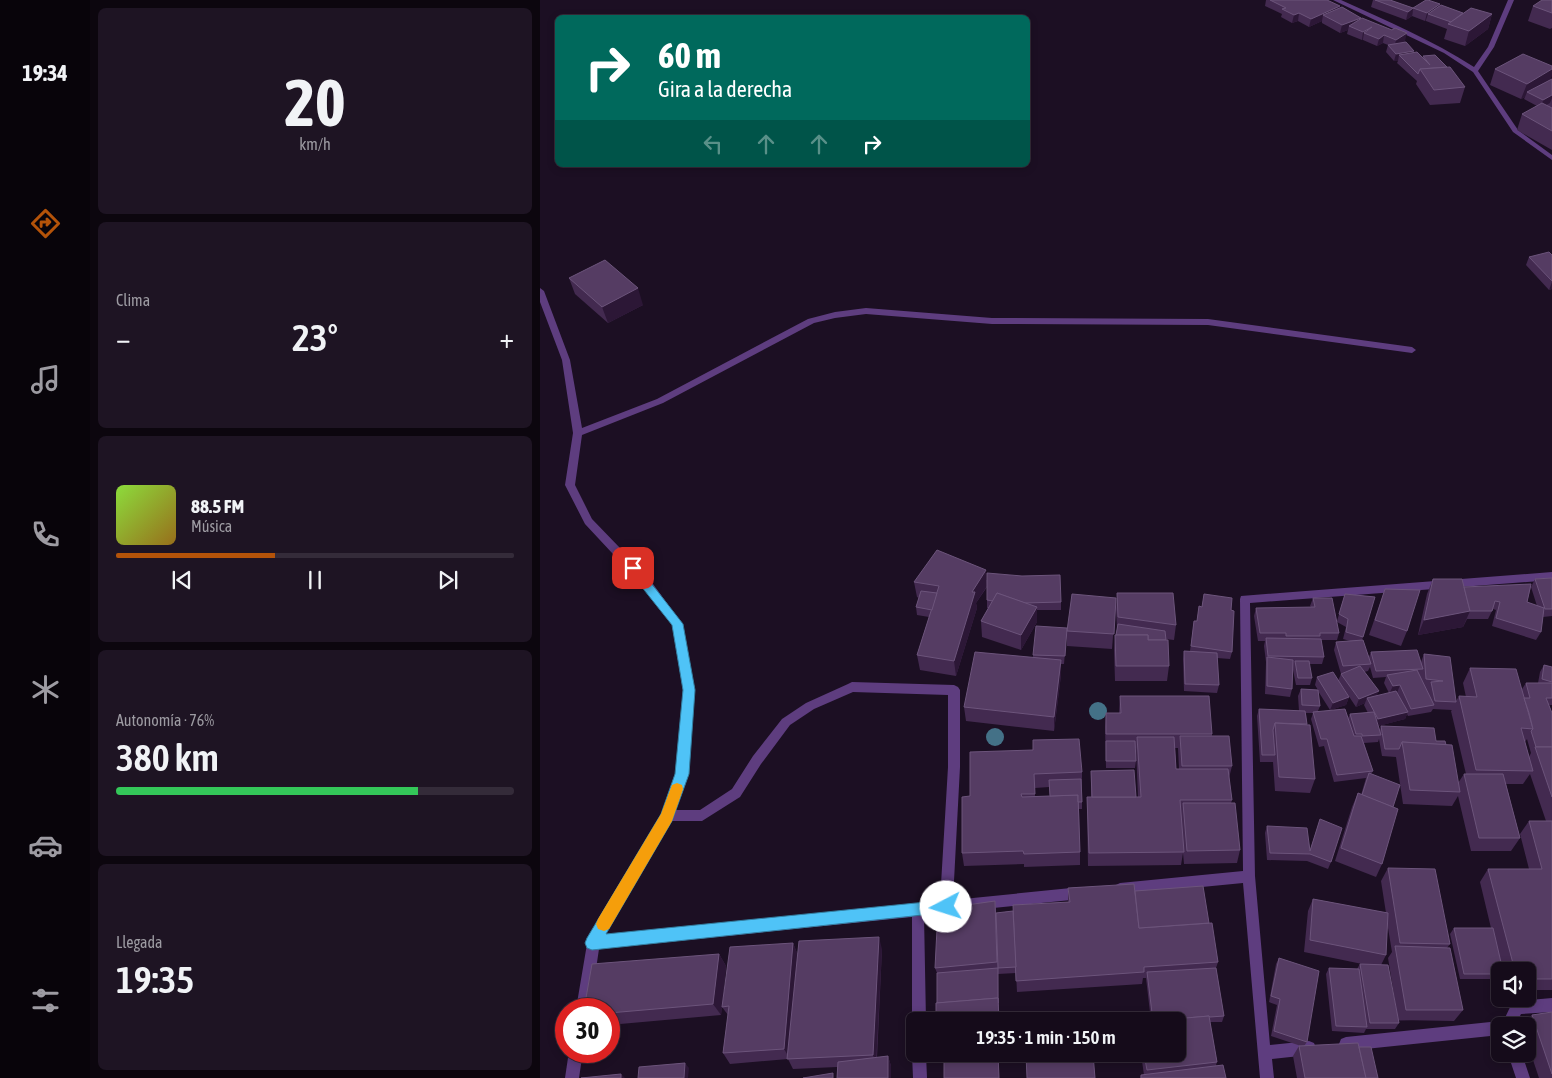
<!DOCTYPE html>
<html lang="es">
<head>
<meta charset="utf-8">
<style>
  :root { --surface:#150b1a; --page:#1e1423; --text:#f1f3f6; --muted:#9d9ba2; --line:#342b39; --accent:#b45309 }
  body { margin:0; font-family:"Asap Condensed",sans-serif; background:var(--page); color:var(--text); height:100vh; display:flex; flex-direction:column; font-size:19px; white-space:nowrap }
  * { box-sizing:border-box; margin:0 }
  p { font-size:16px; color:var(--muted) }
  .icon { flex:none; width:28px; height:28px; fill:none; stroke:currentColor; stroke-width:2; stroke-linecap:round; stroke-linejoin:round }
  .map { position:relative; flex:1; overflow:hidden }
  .details { display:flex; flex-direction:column; gap:8px; padding:8px; background:#0c060e; width:450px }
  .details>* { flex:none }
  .guide { position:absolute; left:15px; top:15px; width:475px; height:152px; border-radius:8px; box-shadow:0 2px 8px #0003,0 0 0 1px var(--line); background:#00695c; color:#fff; overflow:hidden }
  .controls { position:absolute; left:951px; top:962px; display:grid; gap:10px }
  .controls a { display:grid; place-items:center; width:45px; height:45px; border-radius:8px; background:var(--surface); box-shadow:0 2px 8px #0003,0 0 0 1px var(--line); font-size:25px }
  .speed { position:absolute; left:15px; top:998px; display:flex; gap:10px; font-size:25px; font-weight:700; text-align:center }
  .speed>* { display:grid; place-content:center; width:65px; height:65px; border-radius:50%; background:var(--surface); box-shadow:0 2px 8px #0003,0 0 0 1px var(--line); line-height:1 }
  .speed .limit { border:8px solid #d22; background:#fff; color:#111 }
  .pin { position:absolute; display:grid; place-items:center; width:42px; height:42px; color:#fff; margin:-21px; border-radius:10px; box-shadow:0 2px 8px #0006 }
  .me { position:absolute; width:55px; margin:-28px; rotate:265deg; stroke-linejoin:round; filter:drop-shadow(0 0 4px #0008) }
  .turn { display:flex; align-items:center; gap:18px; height:105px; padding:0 20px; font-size:22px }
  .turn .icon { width:65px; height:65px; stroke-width:2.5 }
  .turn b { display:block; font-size:35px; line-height:42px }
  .lanes { display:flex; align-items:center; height:48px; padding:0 20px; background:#0003; justify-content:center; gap:25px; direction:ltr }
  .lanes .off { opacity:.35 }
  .big { font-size:38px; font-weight:600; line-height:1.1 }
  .details .widget { flex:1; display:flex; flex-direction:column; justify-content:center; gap:8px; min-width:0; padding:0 18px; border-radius:8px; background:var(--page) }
  .details .dial { align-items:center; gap:0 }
  .dial b { font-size:65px; line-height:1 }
  .song { display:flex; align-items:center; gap:15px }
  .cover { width:60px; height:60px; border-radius:8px; background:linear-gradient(135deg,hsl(90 70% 55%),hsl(40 70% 35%)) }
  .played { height:5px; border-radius:2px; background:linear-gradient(90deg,var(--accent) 40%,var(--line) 40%) }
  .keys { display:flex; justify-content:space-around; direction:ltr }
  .heat { display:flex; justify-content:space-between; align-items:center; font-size:28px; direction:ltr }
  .charge { height:8px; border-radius:4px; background:linear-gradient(90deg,#34c759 76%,var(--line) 0) }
  .trip { position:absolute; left:366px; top:1012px; width:280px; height:50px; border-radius:8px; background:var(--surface); box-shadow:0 2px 8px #0003,0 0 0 1px var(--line); font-weight:600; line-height:50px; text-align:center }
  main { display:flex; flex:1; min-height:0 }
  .tabs { display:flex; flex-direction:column; width:90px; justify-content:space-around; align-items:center; background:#08040a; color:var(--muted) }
  .tabs .icon { width:35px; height:35px }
  .tabs .selected { color:var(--accent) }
  .tabs b { font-size:22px; color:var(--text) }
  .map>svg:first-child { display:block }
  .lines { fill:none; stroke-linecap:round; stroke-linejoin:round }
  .minor { fill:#5e3d7f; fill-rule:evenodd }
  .tree { fill:#447187 }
  .wall { fill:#432a50; fill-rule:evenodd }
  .shaded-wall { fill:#2c1736 }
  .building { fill:#553c63; stroke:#6c547b }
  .route { fill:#4fc3f7; stroke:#337fa1 }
  .slow { fill:#f59e0b }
</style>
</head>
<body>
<main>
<nav class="tabs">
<b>19:34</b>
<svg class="icon selected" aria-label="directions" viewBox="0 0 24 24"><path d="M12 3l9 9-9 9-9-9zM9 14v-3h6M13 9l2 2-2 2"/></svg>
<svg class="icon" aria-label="music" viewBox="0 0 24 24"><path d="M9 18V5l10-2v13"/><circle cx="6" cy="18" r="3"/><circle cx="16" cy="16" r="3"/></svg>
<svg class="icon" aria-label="phone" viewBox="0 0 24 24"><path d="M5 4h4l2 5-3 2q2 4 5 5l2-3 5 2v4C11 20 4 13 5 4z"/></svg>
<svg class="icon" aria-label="climate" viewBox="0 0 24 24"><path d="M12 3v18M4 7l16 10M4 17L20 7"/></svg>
<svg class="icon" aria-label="car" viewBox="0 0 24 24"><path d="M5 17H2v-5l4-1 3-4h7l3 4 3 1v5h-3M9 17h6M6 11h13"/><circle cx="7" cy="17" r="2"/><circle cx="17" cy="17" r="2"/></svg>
<svg class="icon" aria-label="filters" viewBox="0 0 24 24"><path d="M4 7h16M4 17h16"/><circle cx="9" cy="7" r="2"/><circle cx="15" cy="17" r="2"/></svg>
</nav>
<section class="details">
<div class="widget dial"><b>20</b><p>km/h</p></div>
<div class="widget"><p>Clima</p>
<div class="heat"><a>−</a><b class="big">23°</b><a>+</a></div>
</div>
<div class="widget">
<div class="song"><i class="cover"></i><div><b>88.5 FM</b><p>Música</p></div></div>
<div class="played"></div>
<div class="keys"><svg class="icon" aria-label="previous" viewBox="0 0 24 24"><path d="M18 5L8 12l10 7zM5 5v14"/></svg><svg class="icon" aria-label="pause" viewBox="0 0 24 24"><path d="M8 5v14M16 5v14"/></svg><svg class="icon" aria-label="next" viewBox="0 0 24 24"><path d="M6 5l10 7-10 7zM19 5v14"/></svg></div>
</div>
<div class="widget"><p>Autonomía · 76%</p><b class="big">380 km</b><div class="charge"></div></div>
<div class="widget"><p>Llegada</p><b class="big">19:35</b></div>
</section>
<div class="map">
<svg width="1012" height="1078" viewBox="0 0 1012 1078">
  <rect width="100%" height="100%" fill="#1c0f23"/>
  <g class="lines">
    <!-- minor -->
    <g class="minor">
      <path d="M 793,0 L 801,0 C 847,21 892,40 934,67 L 948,47 L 968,0 L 974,0 L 954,47 L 938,71 L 978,130 L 1012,155 L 1012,160 L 973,132 L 933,72 L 904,53 Z"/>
      <path d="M 0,288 L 4,291 L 30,360 L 42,428 L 117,399 L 268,319 L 295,312 L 326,308 L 452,318 L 668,319 L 872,347 L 876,350 L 872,353 L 668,325 L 452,324 L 326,314 L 295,318 L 274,323 L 123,403 L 42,435 L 35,485 L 52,519 L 108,577 L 142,624 L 155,690 L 148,774 L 135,810 L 160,810 L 192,789 L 213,756 L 242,719 L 266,703 L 308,684 L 312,682 L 414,685 L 418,687 L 420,690 L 420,767 L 413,900 L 541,887 L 545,889 L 547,893 L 545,897 L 541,899 L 384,915 L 386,1021 L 375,1021 L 375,1026 L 372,1021 L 372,917 L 59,949 L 50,1009 L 36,1009 L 48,938 L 122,814 L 136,774 L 143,690 L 132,625 L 100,583 L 45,524 L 25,485 L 33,433 L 22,360 L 0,302 ZM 313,692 L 408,695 L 408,767 L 400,901 L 65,935 L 130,821 L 162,821 L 200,797 L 221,764 L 250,725 L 274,709 Z"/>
      <polygon points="1012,572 1012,580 710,603 715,876 730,1045 769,1041 774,1043 776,1048 774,1053 769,1055 732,1059 734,1078 720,1078 703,883 580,895 576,893 574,889 576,885 580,883 703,871 700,599 701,596"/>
      <polygon points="1012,998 1012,1012 981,1014 975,1026 960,1026 960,1035 806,1051 801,1049 799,1044 801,1039 806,1037 960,1021 963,1022 972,1003 977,1001"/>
      <polygon points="374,1049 375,1054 386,1054 387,1078 373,1078 372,1054"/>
      <polygon points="29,1051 43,1051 39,1078 25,1078"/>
      <polygon points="968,1054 982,1054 990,1078 976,1078"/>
    </g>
  </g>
  <!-- trees -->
  <g class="tree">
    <circle cx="558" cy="711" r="9"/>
    <circle cx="455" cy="737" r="9"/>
  </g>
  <!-- wall -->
  <g class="wall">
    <polygon points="726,0 787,0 800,9 821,18 821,19 865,41 863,43 874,51 874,53 883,58 883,56 925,87 920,103 890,105 876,84 877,81 857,63 858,61 854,61 846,52 848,45 843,43 837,46 823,40 823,39 822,40 807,34 808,30 800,33 782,23 782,21 769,27 758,21 752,23 741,17 742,14 725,6"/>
    <polygon points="833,0 850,0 873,8 872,16 866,20 831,7"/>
    <polygon points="1012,0 1012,28 1010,29 988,21 993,6"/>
    <polygon points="900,4 899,6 923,13 952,14 948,29 925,46 904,39 907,29 886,21 886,20 885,21 872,16 873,8"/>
    <polygon points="955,69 1011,80 1012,79 1012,150 977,130 982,114 997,106 984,99 985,97 981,99 950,85"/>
    <polygon points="1012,255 1012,289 1009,290 986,265 989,257"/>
    <polygon points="29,278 103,305 68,323 35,294"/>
    <path d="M 1012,578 L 1012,616 L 1003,617 L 1001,632 L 996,640 L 952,626 L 956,610 L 953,609 L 948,619 L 927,619 L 923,627 L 878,635 L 887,594 L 893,579 L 924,587 L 991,587 L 995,579 ZM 991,587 L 997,606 L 987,602 Z"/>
    <polygon points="447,580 521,602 521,610 497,610 497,622 481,650 442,637 441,621 449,608 447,608 447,587 436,603 437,608 416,676 380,670 377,655 389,617 377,615 376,607 379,598 377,597 374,582"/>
    <polygon points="845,589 867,631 861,646 829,635"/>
    <polygon points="577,593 636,625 634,640 625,639 629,666 627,681 575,681 574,650 575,635 576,635 577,629 576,609"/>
    <polygon points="664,594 691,610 692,652 690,659 677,658 679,685 677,693 644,691 643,659 644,651 650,651 654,621 657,621 659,606 662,607"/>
    <path d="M 805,594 L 835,597 L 822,640 L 829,657 L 831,652 L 881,664 L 881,662 L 884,654 L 916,701 L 919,696 L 926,697 L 923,683 L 930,668 L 982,689 L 986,683 L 998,683 L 1000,672 L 1004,665 L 1012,667 L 1012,705 L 1009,705 L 1012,713 L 1012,990 L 988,990 L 988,971 L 960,971 L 960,978 L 959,979 L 920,979 L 910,934 L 914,928 L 951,928 L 940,882 L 948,869 L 989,869 L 980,834 L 989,821 L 1006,821 L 990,774 L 983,784 L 966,784 L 980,838 L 971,851 L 931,851 L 918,796 L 912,806 L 863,804 L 856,757 L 842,756 L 839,739 L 838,742 L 824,743 L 833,771 L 831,774 L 853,807 L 842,864 L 836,877 L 795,861 L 812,807 L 818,793 L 821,795 L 826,778 L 794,782 L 784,746 L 779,747 L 771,719 L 773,713 L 766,713 L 767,724 L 775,779 L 770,793 L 735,791 L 733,762 L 720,762 L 717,716 L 719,709 L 759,711 L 758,696 L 761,689 L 778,690 L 775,685 L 777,677 L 798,681 L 801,674 L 794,650 L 796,642 L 810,641 L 803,639 L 806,627 L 797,622 L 799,633 L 797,640 L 781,640 L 784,657 L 782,664 L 769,664 L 772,678 L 770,685 L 756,685 L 753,670 L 752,689 L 750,697 L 725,694 L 726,662 L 724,646 L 725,641 L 718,641 L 714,616 L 716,608 L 771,607 L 770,606 L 773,598 L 797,621 ZM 830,667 L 833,678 L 846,677 L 844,683 L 849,693 L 837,696 L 824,672 L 828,671 ZM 800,683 L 816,707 L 825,703 L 824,705 L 828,713 L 810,714 L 808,718 L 778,711 L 780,706 L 778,691 L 790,710 L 806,705 L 809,697 ZM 893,709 L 912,710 L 911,711 L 926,774 L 924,774 L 918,783 L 896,741 L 841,726 L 840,730 L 838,726 L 865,719 L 867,714 L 868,716 L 891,712 ZM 987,739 L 991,753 L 989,757 L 985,742 Z"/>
    <polygon points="576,598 572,649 527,646 527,631"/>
    <polygon points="527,628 524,664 521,664 521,675 514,731 426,721 424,707 493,658 493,655"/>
    <path d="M 580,696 L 672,734 L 672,736 L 692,766 L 689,778 L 692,800 L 691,803 L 700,850 L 697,863 L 644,864 L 643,853 L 641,865 L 548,866 L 547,811 L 547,797 L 551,797 L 551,771 L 596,797 L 598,797 L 596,748 L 595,748 L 596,761 L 595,768 L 566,768 L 565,727 L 566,713 L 579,713 ZM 635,748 L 638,748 L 639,769 L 636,769 Z"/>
    <path d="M 430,752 L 542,772 L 542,809 L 539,809 L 540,852 L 540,865 L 484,867 L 484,864 L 424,866 L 422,853 L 430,796 ZM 509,787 L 510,796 L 495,796 L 495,788 Z"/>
    <polygon points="780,819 791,862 788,869 767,861 727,860 725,833 727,826 770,850"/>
    <polygon points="848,868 910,944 907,948 923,1010 914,1021 858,1020 848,958 852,952 847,922 846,955 841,965 859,1023 855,1029 826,1029 824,1033 792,1031 786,974 789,968 817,969 820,964 827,965 764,952 768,911 773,899 846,913 841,881"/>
    <polygon points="528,888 595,891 669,923 678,962 676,968 684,1016 682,1022 670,1022 677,1062 676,1065 686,1078 600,1078 601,1075 604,1075 601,1054 638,1054 611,1021 606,978 603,978 602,984 477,992 476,973 458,974 459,1021 396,1021 397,1003 397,973 395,968 455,901 456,913 473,911 528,902"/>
    <polygon points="253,943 257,953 342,949 337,1058 348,1056 351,1066 351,1078 297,1078 297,1067 253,1069 248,1059 190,1064 183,1053 188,1015 182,1007"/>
    <polygon points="179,954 186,966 181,1015 69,1025 69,1009"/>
    <polygon points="739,958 767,1042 764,1046 819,1047 838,1078 757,1078 753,1056 759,1046 761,1046 731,1036 737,1005 729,1002 736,964"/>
    <polygon points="1012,1012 1012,1078 999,1078 988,1045 988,1026 981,1026 992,1015"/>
  </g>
  <!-- shaded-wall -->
  <g class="shaded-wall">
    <polygon points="900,4 898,12 888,14 886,20 885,21 887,13"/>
    <polygon points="800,6 799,14 783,15 782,21 769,27 771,19"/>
    <polygon points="873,8 872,16 866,20 868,12"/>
    <polygon points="759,13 758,21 752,23 754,15"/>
    <polygon points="952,14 948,29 925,46 929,31"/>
    <polygon points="821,18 820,25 809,26 808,30 800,33 802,25"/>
    <polygon points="832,27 824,33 823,39 822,40 823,32"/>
    <polygon points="867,33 865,41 854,48 856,40"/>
    <polygon points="844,35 843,43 837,46 839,39"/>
    <polygon points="874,51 872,59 859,55 858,61 854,61 856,54"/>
    <polygon points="1012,69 1012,76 1009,83 987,92 985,97 981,99 987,84"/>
    <polygon points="1012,95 1012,98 1010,103 1001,108 1003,100"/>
    <polygon points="1012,282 1012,289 1009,290"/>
    <polygon points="98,288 103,305 68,323 62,307"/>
    <polygon points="446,570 447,586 436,603 437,608 416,676 414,661 432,592"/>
    <polygon points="497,607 497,622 481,650 481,635"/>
    <polygon points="930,611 923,627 878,635 884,620"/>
    <polygon points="521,660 521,675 514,731 514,717"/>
    <polygon points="860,685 857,693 849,694 853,686"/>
    <polygon points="839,691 836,698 827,698 825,703 816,707 819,699"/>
    <polygon points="809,697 806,705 790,710 793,703"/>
    <polygon points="868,712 865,719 835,727 838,719"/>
    <polygon points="339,937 342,949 336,1065 333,1055"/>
    <polygon points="253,943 258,955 250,1059 244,1049"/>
    <polygon points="179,954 186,966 181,1015 173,1004"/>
    <polygon points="348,1056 351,1066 351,1078 348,1078"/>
    <polygon points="145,1063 149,1068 148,1078 144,1078"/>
    <polygon points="81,1074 85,1078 81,1078"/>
  </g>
  <!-- building -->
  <g class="building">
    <polygon points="730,0 787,0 800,6 771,19 759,13 754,15 742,9 746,8"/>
    <polygon points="835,0 850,0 873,8 868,12"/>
    <polygon points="886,0 888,0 900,4 887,13 873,8"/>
    <polygon points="1002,0 1012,0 1012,13 993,6"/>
    <polygon points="901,5 923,13 911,22 888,14"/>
    <polygon points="802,7 821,18 802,25 783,15"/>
    <polygon points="931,8 952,14 929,31 908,24"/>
    <polygon points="822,18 852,30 855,28 867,33 856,40 844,35 839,39 824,33 832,27 823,32 809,26"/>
    <polygon points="866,42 874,51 856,54 848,45"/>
    <polygon points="877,52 890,65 883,56 895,55 907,67 880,69 878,74 859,55"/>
    <polygon points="983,54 1012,66 1012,69 987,84 955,69"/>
    <polygon points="910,67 925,87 894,90 880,69"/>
    <polygon points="1012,79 1012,95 1003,100 987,92"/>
    <polygon points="1002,103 1012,108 1012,131 982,114"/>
    <polygon points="1009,252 1012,255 1012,281 989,257"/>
    <polygon points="65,260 98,288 62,307 29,278"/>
    <polygon points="397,550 446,570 432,592 435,592 414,661 377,655 399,586 374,582"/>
    <polygon points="447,573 482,576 520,575 521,602 485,603 457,593 453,601 447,600"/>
    <polygon points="1012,578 1012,609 1005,609 995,579"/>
    <polygon points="893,579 922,579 930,611 884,620"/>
    <polygon points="991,584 987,602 1004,608 1001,632 956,618 960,602 955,601 952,611 930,611 924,587"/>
    <polygon points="845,589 880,590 867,631 835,620"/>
    <polygon points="381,591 397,593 392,610 376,607"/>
    <polygon points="457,593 497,607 481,635 441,621"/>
    <polygon points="577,593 633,593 636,625 578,617"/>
    <polygon points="532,594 576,598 574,634 527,631"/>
    <polygon points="664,594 692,598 691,610 694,611 692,652 651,646 654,621 657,621 659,606 662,607"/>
    <polygon points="805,594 835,597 823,637 806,632 808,619 799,614"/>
    <polygon points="773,598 792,598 799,633 780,633 780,636 746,636 746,633 720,633 716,608 775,607"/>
    <polygon points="578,624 625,631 626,640 608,640 608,635 576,635"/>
    <polygon points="496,626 527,628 525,656 493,655"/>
    <polygon points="575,635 608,635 608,640 628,640 629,666 576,666"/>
    <polygon points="726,638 781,639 784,657 728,656"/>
    <polygon points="823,640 831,664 803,666 796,642"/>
    <polygon points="877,650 883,669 836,671 831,652"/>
    <polygon points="644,651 677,653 679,685 645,684"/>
    <polygon points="435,652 521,660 514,717 424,707"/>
    <polygon points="884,654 910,657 916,701 916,702 895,701 891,682 903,681 886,679"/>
    <polygon points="727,657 753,660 752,689 727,686"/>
    <polygon points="755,661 769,661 772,678 758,678"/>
    <polygon points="1004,665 1012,667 1012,682 1002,679"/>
    <polygon points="820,666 839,691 819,699 801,674"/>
    <polygon points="930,668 976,669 993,729 981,728 993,771 936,770 919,696 937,697"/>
    <polygon points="877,670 894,705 871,709 860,685 853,686 847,675"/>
    <polygon points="793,672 809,697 793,703 777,677"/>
    <polygon points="986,683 1012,683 1012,698 1006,698 1012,713 1012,747 996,747 991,731 993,729 989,713 984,698 990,698"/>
    <polygon points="761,689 778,690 780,706 762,705"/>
    <polygon points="856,691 868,712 838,719 827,698"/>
    <polygon points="580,696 669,696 672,734 566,734 566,713 581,713"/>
    <polygon points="719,709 765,711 767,724 735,723 733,730 735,755 722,755"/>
    <polygon points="805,709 814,736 821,736 833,771 797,775 787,739 781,739 773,712"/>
    <polygon points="834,712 841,735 822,736 822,734 816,734 810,714"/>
    <polygon points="735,723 770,725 775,779 739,777"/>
    <polygon points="841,726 894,728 896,741 905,741 906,745 862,742 859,749 845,749"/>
    <polygon points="640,736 689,736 692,766 642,766"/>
    <polygon points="597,737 634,737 636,769 688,769 692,800 640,800 644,852 549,853 547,797 601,797"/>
    <polygon points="539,739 542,772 494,774 495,794 481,794 482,797 538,795 540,852 484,854 483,851 422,853 422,797 430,796 430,752 493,750 493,740"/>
    <polygon points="566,741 595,741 596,761 566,761"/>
    <polygon points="862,742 912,745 920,792 870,790"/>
    <polygon points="995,747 1012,747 1012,797"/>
    <polygon points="594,770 596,797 552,797 551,771"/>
    <polygon points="829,773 860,785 853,807 822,795"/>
    <polygon points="924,774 963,774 980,838 939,838"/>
    <polygon points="541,779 542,802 538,802 538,795 510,796 509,780"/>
    <polygon points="818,793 858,809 842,864 801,848"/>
    <polygon points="643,803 695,803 700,850 647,851"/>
    <polygon points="780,819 802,828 791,862 770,854 730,853 727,826 767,828 770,851"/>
    <polygon points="989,821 1012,821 1012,979 988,979 988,971 975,971 948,869 1002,869"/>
    <polygon points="848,868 895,869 910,944 860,943"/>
    <polygon points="594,884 599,928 672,923 678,962 604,967 604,972 476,981 473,905 530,902 528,888"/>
    <polygon points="663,886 669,923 599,928 595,891"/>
    <polygon points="773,899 848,913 846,955 770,940"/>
    <polygon points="455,901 457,962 395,968 398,909"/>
    <polygon points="473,911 476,967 458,968 458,1003 458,998 397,1003 397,973 458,968 456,913"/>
    <polygon points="914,928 953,928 963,971 960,971 960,974 924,974"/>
    <polygon points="339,937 333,1055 247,1059 259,941"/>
    <polygon points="253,943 244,1049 183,1053 189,1006 182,1007 190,947"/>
    <polygon points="855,946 910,948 923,1010 866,1010"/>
    <polygon points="179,954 173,1004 69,1013 69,1009 44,1009 52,964"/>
    <polygon points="739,958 779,971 767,1042 734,1031 740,999 731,996"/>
    <polygon points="820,964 848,965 859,1023 830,1023"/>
    <polygon points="676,968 684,1016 670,1017 669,1016 613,1021 607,972"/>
    <polygon points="789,968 819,969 827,1027 796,1026"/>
    <polygon points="458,998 459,1021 396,1021 396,1003"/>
    <polygon points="1012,1012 1012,1074 992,1015"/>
    <polygon points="669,1016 677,1062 607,1070 604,1054 638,1054 638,1021 611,1021"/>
    <polygon points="818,1043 826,1078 765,1078 759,1046"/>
    <polygon points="819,1047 831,1047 838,1078 826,1078"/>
    <polygon points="404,1054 458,1054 459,1078 404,1078"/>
    <polygon points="486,1054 553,1054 555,1078 487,1078"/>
    <polygon points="348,1056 348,1078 297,1078 298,1062"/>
    <polygon points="145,1063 144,1078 98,1078 99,1067"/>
    <polygon points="683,1065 686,1078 601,1078 601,1075"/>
    <polygon points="293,1073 293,1078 263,1078"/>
    <polygon points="81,1074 81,1078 41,1078"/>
  </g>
  <!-- route -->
  <polygon class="route" points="93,563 97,565 143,624 155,690 149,774 132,821 66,934 406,900 411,902 414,907 411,912 52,950 47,948 45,943 47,938 121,814 135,774 143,690 132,625 89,571 89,565"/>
  <!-- slow -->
  <polygon class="slow" points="137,783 142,785 143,789 132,821 69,929 64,931 58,929 56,924 58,919 121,814 132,785"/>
</svg>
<div class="controls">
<a><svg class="icon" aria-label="sound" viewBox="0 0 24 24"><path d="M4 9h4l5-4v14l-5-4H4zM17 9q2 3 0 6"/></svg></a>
<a><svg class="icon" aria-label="layers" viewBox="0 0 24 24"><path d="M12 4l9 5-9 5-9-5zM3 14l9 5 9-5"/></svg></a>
</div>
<div class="speed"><div class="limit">30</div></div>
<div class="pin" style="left:93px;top:568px;background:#d93025"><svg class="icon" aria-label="arrive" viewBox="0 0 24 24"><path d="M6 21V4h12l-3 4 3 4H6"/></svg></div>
<svg class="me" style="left:406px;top:907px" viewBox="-20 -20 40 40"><circle r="19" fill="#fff"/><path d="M0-13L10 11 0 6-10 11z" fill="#4fc3f7"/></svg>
<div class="trip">19:35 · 1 min · 150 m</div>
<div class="guide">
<div class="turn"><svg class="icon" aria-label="right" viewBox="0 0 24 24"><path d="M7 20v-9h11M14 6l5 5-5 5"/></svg><div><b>60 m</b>Gira a la derecha</div></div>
<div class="lanes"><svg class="icon off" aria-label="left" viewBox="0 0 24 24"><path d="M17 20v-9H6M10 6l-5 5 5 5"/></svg><svg class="icon off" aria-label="ahead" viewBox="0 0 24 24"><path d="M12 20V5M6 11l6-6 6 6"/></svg><svg class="icon off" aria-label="ahead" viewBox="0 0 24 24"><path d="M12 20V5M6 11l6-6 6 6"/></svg><svg class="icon" aria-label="right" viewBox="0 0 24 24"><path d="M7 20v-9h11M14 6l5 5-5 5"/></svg></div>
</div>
</div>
</main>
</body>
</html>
